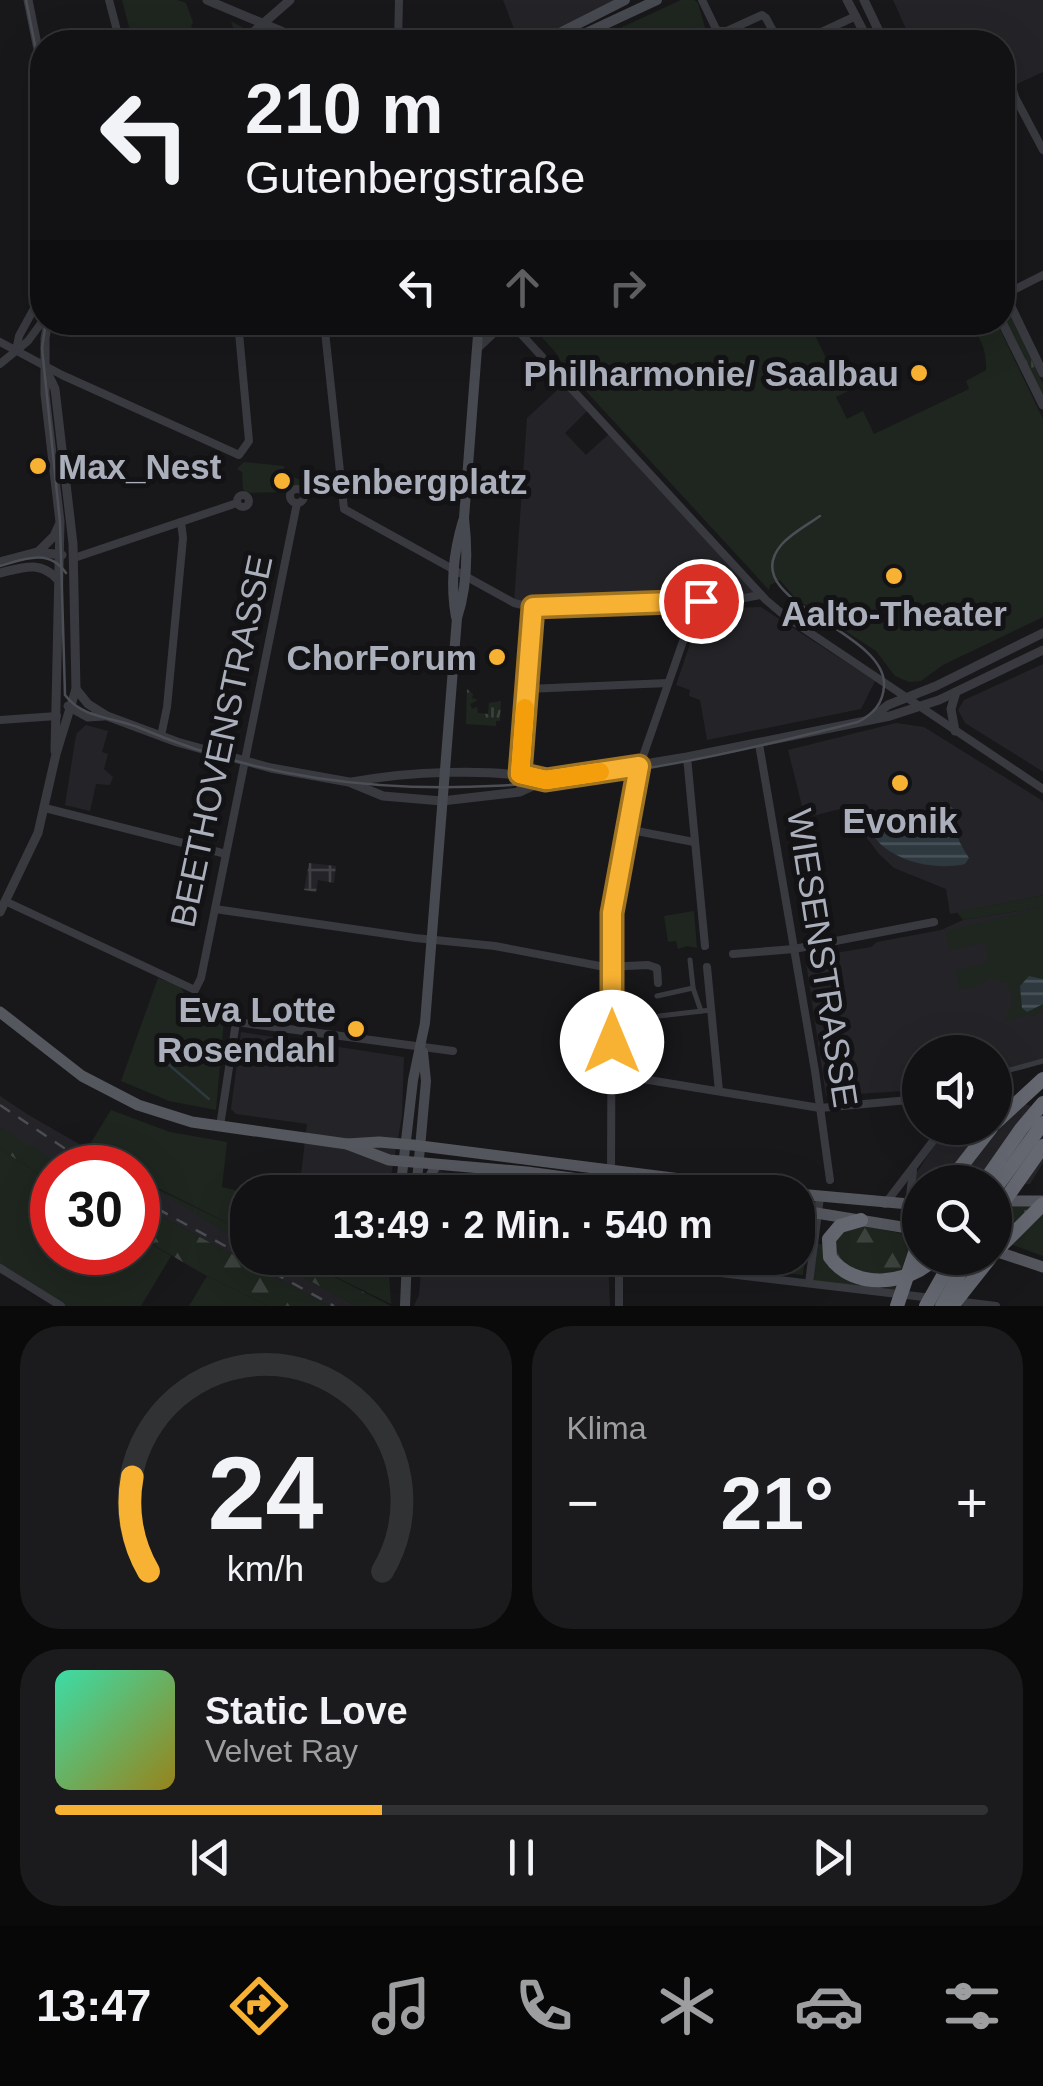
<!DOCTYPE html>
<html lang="de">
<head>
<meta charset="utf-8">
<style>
  :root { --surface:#121214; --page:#1b1b1d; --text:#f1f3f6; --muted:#9c9ea0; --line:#313234; --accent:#f8b233 }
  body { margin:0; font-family:Helvetica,sans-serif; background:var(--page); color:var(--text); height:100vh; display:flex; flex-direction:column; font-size:38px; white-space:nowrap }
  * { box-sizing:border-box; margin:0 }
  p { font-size:32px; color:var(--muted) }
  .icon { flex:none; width:55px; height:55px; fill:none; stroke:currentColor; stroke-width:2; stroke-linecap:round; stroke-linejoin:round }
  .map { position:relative; height:1306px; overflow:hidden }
  .panel { display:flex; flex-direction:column; gap:20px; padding:20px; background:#0a0a0b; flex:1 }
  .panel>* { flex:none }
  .top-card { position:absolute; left:30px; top:30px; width:985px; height:305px; border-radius:40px; box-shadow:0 10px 40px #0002,0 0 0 2px var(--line); background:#121214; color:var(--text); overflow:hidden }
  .buttons { position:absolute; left:902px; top:1035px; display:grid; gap:20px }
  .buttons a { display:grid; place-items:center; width:110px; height:110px; border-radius:50%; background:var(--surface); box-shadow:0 10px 40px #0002,0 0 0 2px var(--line); font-size:50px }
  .speed { position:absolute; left:30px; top:1145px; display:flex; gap:20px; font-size:50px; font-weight:700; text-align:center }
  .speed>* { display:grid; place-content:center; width:130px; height:130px; border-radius:50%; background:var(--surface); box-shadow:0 10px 40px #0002,0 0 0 2px var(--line); line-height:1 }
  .speed .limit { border:15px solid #d22; background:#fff; color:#111 }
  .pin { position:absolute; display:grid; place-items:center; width:85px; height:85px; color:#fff; margin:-42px; border:5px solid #fff; border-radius:50%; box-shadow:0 2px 10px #0007 }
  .me { position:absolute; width:110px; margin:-55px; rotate:0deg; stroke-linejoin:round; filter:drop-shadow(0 0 8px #0008) }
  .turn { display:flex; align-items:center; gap:35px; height:210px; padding:0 50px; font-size:45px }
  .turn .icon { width:130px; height:130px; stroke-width:2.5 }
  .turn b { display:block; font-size:70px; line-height:85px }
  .lanes { display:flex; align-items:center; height:95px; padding:0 50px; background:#0003; justify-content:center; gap:50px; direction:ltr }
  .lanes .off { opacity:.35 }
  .big { font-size:75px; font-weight:700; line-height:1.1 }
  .panel .tile { flex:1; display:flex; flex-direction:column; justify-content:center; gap:15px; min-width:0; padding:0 35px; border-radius:40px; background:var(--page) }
  .panel .dial { align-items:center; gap:0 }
  .dial svg { height:260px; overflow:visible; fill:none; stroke:var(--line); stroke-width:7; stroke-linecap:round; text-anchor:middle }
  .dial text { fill:var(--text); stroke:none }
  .song { display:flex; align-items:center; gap:30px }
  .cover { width:120px; height:120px; border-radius:15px; background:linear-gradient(135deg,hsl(160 70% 55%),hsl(50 70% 35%)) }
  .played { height:10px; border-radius:5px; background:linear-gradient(90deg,var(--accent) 35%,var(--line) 35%) }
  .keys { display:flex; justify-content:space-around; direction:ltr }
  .heat { display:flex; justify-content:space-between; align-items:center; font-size:55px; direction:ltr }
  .panel .tiles { flex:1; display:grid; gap:20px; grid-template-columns:1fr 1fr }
  .tile:last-child { grid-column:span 2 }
  .trip { position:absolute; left:230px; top:1175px; width:585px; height:100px; border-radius:40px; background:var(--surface); box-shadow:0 10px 40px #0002,0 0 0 2px var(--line); font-weight:700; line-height:100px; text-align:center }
  .dock { display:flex; height:160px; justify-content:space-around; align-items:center; background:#070708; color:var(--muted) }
  .dock .icon { width:70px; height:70px }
  .dock .current { color:var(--accent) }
  .dock b { font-size:45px; color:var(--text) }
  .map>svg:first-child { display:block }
  .built { fill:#242428 }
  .industrial { fill:url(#industrial-grid) }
  .grass { fill:url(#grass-tufts) }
  .forest { fill:url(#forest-firs) }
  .park { fill:#1e261f }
  .water { fill:url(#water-rules) }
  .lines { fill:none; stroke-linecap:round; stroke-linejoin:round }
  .stream { stroke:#2d383f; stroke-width:2.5 }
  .pedestrian { stroke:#393a40; stroke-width:5 }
  .minor { stroke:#393a40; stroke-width:8 }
  .tertiary { stroke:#393a40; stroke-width:9 }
  .secondary { stroke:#474950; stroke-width:10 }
  .primary { stroke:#55575f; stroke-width:11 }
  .motorway { stroke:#656871; stroke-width:14 }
  .tram { stroke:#4c4e55; stroke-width:2.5 }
  .rail { stroke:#4c4e55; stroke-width:2.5; stroke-dasharray:12 10; stroke-linecap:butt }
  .motorway-bridge { stroke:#656871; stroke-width:14 }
  .route-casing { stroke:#a17421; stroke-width:25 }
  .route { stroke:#f8b233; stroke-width:18 }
  .slow { stroke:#f59e0b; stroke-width:18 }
  .poi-dot { fill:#f8b233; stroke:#131316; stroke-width:4 }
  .labels { text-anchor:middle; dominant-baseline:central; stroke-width:10; stroke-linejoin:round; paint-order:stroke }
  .poi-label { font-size:35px; font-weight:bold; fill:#aaafbb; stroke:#131316; text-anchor:end }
  .street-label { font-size:35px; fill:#aaafbb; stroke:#131316 }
</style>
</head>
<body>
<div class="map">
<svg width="1043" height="1306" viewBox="0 0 1043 1306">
  <defs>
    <pattern id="industrial-grid" width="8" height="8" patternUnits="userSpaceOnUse" patternTransform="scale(2.5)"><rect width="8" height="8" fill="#242428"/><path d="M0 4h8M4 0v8" fill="none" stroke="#414145"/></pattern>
    <pattern id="grass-tufts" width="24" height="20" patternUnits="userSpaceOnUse" patternTransform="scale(2.5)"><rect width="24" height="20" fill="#1e261f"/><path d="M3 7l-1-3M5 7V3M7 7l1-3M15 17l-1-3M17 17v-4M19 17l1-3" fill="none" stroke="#3c433e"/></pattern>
    <pattern id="forest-firs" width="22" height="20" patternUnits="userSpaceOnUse" patternTransform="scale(2.5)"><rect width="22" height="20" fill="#1e261f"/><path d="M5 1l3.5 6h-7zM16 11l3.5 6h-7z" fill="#3c433e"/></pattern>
    <pattern id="water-rules" width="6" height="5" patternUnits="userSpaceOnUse" patternTransform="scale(2.5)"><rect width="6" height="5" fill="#2d383f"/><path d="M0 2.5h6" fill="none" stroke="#495259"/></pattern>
  </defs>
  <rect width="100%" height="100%" fill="#18181b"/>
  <!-- built -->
  <g class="built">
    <polygon points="503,0 622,0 538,42 519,42"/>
    <polygon points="893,0 1043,0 1043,72 1013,86 1007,77 1003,82 1002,42 912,42"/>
    <polygon points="565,383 589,409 565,433 586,455 610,433 757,593 739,597 533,606 514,602 527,418"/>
    <polygon points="761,607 875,681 861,709 707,740 700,700 689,696 690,690 676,685 702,609"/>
    <polygon points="1043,664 1043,771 1042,771 965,723 958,710 964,700"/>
    <polygon points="896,723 924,727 1043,801 1043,895 950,914 946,889 894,868 879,854 844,808 805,818 788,750"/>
    <polygon points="86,725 108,731 102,752 108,754 104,769 113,777 110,785 96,784 90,811 65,805 75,741 77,733"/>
    <polygon points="1043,907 1043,1064 995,1076 995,1052 920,1052 920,1090 826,1096 805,955 818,956 871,947 877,942 941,930 963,920"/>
    <polygon points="241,1032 404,1057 402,1116 388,1192 299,1192 307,1124 236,1114 231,1109"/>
    <polygon points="995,1085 1022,1103 1043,1110 1043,1163 1030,1184 995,1186 995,1182 920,1182 920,1191 915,1192 919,1182 913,1178 946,1128 995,1128"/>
    <polygon points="0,1096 27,1114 119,1167 65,1167 53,1162 0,1127"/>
    <polygon points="439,1169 442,1172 603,1192 426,1192"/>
    <polygon points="138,1178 247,1245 248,1258 268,1258 356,1306 329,1306 138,1204"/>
    <polygon points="422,1258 608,1258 610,1306 414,1306 419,1295"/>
  </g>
  <!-- industrial -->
  <polygon class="industrial" points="309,863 336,866 334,883 318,880 316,892 304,890"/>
  <!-- grass -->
  <g class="grass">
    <polygon points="1007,309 1043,384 1043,397 1006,320"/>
    <polygon points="467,689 473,694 472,698 478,700 470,704 472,709 477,707 478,713 488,714 489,703 501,701 500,721 496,721 496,726 466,724"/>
    <polygon points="1043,1206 1043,1256 995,1238 995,1207"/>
  </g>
  <!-- forest -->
  <g class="forest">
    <polygon points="0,1127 65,1167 52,1168 52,1182 0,1149"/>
    <polygon points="145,1183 247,1233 247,1245"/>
    <polygon points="138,1204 329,1306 268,1306 207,1276 138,1236"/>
    <path d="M 858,1225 L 914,1236 L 899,1276 C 871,1274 845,1275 833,1246 L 839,1232 Z"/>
    <polygon points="816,1243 823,1245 827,1259 897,1284 895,1292 817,1282 813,1279"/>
    <polygon points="268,1258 297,1258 391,1306 356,1306"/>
  </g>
  <!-- park -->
  <g class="park">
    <polygon points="122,0 177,0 186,3 193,22 191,27 225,41 234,30 231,21 245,29 231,42 133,42"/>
    <polygon points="681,0 694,0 698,3 709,42 590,42"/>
    <path d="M 529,323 L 809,323 L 830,366 L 840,363 L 852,389 L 836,397 L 847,419 L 863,411 L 874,434 L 969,389 L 966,381 L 986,370 C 987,351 981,335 966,323 L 997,323 L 1043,419 L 1043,617 L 943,665 L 921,681 L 909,682 L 895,676 L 876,651 L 796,599 L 780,580 L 770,585 L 769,590 L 562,365 L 557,354 Z"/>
    <polygon points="244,462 284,466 284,473 312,485 312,493 298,487 288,492 247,493 243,489 242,472 237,469"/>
    <polygon points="1043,895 1043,907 963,920 957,912"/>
    <polygon points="1043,908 1043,1009 1032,1018 1031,1014 1004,1022 1013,1000 1007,984 989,978 977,986 959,990 956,971 989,962 985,942 950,950 945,931"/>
    <polygon points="694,911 697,948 687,946 678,949 676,941 668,942 664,916"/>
    <polygon points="158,978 180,986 187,998 202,1007 202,1013 224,1020 216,1110 169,1101 121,1081"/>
    <polygon points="111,1110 170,1132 227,1142 222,1187 247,1193 247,1233 138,1178 138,1168 119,1167 87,1149"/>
    <polygon points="0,1149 52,1182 52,1252 138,1252 138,1236 171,1256 141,1306 65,1306 0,1266"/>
    <polygon points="798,1222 806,1225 808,1230 803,1275 657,1258 798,1258"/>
    <polygon points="297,1258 388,1258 391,1304"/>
    <polygon points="207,1276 268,1306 189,1306"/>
  </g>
  <!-- water -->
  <g class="water">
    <path d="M 942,801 L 958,812 C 952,831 959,842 969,858 L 965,864 C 927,873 865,855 865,809 L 875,819 L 874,824 C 901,841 931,832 942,801 Z"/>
    <polygon points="1029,976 1043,979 1043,1004 1027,1012 1022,1008 1020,986"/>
  </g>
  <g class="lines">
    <!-- stream -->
    <polyline class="stream" points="159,1051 161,1058 209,1099"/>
    <!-- pedestrian -->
    <g class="pedestrian">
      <polyline points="690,960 693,987"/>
      <polyline points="657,996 693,988 701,1011"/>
      <polyline points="659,1016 711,1010"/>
      <polyline points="995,1074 1043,1061"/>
    </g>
    <!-- minor -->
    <g class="minor">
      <polyline points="109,0 120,42"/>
      <polyline points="702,0 717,31 727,31 762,15 766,18 779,42"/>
      <polyline points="398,42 399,0"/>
      <polyline points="800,42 856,16"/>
      <polyline points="1009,77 1015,97 1043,150"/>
      <polyline points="1002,299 1006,294 1043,275"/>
      <polyline points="324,322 344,509 514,603 531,607 739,599 760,595"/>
      <polyline points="510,322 766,600 785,616 1043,789"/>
      <polyline points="0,342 62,375 239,455 249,441 238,322"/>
      <polyline points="477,349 496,331 513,325"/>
      <polyline points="16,351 19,336 42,294"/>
      <polyline points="0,364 28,341 42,322"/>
      <circle cx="297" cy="496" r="7"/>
      <circle cx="243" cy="501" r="6"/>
      <polyline points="74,558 237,503"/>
      <polyline points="527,689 668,683"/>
      <polyline points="0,720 57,716"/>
      <polyline points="161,736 167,707 183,538 181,522"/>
      <polyline points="759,744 815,1071 830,1180"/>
      <polyline points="687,757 705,946"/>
      <polyline points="520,792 533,607"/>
      <polyline points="45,808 226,854"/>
      <polyline points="626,829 694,842"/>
      <polyline points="7,902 195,990 201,978 297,503"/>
      <polyline points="215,909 415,938 495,946 605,967 648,965 657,968 658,983"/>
      <polyline points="733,954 794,949 934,922"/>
      <polyline points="707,967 719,1091"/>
      <polyline points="612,1074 820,1108 920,1099"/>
      <polyline points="220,1126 236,1022 453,1051"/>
      <polyline points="913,1171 909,1205 915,1229"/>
      <polyline points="611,1174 612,913 634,782 697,601"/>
      <polyline points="885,1204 943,1128"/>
      <polyline points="619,1261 932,1298"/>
      <polyline points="619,1261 619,1306"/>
      <polyline points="0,1268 61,1306"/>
      <polyline points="809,1283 820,1197"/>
      <polyline points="956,1301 996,1306"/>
    </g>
    <!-- tertiary -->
    <g class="tertiary">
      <polyline points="28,0 42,69"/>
      <polyline points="207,0 307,42"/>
      <polyline points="847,0 869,42"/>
      <polyline points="864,0 884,42"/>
      <polyline points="242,42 290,0"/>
      <polyline points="1002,288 1043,373"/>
      <polyline points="48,322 45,338 45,394 60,522 55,751"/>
      <polyline points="1002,322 1043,405"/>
      <polyline points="38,552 54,536 59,525"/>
      <polyline points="0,562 37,552 62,555"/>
      <path d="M 0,573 C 22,568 40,560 57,579"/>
      <polyline points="76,689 88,704 107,716 177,742 271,768 349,782 383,796 442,801 520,792 546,780 687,757 890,716 939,700 1043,650"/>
      <polyline points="68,706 88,717 104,716"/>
      <polyline points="874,716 888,705 936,686 1043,633"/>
      <polyline points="955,731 951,709 956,692"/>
      <path d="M 352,782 C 404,772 494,767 545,780"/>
      <polyline points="0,912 38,833 56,754 76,689 73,544 55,389 47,372"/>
    </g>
    <!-- secondary -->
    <g class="secondary">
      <polyline points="542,42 625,0"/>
      <polyline points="567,42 657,0"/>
      <path d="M 456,617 C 450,584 453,554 463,521"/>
      <path d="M 400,1192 L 413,1080 L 425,1023 L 457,618 C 468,585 468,552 464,518 L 479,322"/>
      <polyline points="416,1192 426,1081 423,1052"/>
      <polyline points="422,1192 436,1165"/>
      <polyline points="405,1306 407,1258"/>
    </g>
    <!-- primary -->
    <g class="primary">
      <polyline points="0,1012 82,1076 138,1105 192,1122 347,1144 389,1160 527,1172 677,1192"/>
      <polyline points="347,1144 379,1142 413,1145 783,1192"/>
      <polyline points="798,1194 920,1205"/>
      <polyline points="995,1201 1043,1201"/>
      <polyline points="798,1210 920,1230"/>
      <polyline points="995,1251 1043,1267"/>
    </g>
    <!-- motorway -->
    <g class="motorway">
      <polyline points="995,1123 1043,1079"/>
      <polyline points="949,1182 991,1128"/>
      <polyline points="984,1182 1021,1129 1043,1103"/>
      <polyline points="995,1189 1043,1123"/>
      <path d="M 861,1220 L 840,1226 L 829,1239 L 830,1257 C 854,1291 909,1285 935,1258"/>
    </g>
    <!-- tram -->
    <g class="tram">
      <polyline points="26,0 42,80"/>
      <path d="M 46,322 L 42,348 L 60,522 L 65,695 C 83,719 114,717 140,728 C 377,829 617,783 858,722 C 873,714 883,704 884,686 C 888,630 732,601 782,544 C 792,533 807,525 820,516"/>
      <path d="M 0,566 C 24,559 49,548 66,573"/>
    </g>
    <!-- rail -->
    <g class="rail">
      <polyline points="0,1105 94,1168"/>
      <polyline points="138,1198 334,1306"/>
    </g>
    <!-- motorway-bridge -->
    <g class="motorway-bridge">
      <polyline points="995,1214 1043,1146"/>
      <polyline points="995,1252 1043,1204"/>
      <polyline points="897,1306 920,1238"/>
      <polyline points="926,1306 953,1258"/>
      <polyline points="942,1306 967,1260"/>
      <polyline points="952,1306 990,1258"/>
    </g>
  </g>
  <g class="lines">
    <defs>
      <polyline id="route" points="612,1042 612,913 639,766 546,780 520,774 533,607 701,601"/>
    </defs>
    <!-- route casing -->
    <use href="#route" class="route-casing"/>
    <!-- route -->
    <use href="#route" class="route"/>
    <!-- slow -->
    <polyline class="slow" points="525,708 520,774 546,780 600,772"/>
  </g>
  <!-- markers -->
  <g class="poi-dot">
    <circle cx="919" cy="373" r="10"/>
    <circle cx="38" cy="466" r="10"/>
    <circle cx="282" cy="481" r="10"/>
    <circle cx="894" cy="576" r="10"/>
    <circle cx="497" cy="657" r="10"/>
    <circle cx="900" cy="783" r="10"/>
    <circle cx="356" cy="1029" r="10"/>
  </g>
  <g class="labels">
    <!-- poi labels -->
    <g class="poi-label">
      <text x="899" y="373">Philharmonie/ Saalbau</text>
      <text x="58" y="466" text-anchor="start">Max_Nest</text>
      <text x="302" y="481" text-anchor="start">Isenbergplatz</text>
      <text x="894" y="613" text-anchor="middle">Aalto-Theater</text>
      <text x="477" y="657">ChorForum</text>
      <text x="900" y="820" text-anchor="middle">Evonik</text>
      <text x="336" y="1009">Eva Lotte<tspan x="336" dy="40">Rosendahl</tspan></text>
    </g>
    <!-- street labels -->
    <g class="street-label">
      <text transform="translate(221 741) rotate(-78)">BEETHOVENSTRASSE</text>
      <text transform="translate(823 958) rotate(81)">WIESENSTRASSE</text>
    </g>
  </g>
</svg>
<div class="buttons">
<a><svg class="icon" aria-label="sound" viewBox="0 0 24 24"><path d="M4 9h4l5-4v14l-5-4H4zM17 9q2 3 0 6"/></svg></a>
<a><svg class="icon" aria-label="search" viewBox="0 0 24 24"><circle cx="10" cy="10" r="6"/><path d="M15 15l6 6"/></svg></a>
</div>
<div class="speed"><div class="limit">30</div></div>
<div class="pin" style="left:701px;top:601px;background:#d93025"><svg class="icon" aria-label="arrive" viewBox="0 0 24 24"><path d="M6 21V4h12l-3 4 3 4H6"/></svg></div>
<svg class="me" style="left:612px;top:1042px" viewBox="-20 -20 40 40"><circle r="19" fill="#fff"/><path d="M0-13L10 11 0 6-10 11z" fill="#f8b233"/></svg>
<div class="trip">13:49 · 2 Min. · 540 m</div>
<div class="top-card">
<div class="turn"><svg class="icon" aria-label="left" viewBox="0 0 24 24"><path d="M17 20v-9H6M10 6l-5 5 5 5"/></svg><div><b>210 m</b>Gutenbergstraße</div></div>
<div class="lanes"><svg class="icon" aria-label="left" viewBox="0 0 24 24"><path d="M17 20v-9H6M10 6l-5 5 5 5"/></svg><svg class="icon off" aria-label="ahead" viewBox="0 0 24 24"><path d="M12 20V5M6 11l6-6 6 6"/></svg><svg class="icon off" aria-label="right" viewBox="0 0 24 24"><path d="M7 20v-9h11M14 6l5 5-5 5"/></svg></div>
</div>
</div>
<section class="panel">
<div class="tiles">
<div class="tile dial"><svg viewBox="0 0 100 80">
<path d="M14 69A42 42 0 1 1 86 69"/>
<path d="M14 69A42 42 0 0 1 9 40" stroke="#f8b233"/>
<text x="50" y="56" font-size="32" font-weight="700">24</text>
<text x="50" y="72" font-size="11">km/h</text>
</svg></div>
<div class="tile"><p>Klima</p>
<div class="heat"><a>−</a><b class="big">21°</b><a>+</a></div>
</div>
<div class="tile">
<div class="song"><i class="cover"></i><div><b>Static Love</b><p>Velvet Ray</p></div></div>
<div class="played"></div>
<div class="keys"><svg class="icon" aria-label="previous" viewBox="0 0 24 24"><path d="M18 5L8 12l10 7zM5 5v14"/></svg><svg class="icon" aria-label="pause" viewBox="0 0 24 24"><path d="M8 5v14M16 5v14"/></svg><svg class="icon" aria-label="next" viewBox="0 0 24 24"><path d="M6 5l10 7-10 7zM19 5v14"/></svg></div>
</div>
</div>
</section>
<nav class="dock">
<b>13:47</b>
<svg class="icon current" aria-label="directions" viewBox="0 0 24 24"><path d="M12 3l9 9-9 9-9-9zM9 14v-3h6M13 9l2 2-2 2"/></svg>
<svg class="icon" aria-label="music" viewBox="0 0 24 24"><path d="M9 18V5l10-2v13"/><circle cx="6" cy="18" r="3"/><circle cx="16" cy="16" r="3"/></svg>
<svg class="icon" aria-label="phone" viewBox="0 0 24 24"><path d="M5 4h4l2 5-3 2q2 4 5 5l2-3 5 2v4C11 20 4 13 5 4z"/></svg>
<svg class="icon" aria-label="climate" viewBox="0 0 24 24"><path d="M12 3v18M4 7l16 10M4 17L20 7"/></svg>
<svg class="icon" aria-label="car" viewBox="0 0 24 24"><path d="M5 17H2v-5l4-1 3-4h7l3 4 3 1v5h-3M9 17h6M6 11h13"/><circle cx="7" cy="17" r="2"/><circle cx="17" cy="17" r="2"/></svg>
<svg class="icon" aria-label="filters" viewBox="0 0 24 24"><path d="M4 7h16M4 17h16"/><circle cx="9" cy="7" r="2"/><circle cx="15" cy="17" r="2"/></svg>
</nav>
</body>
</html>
